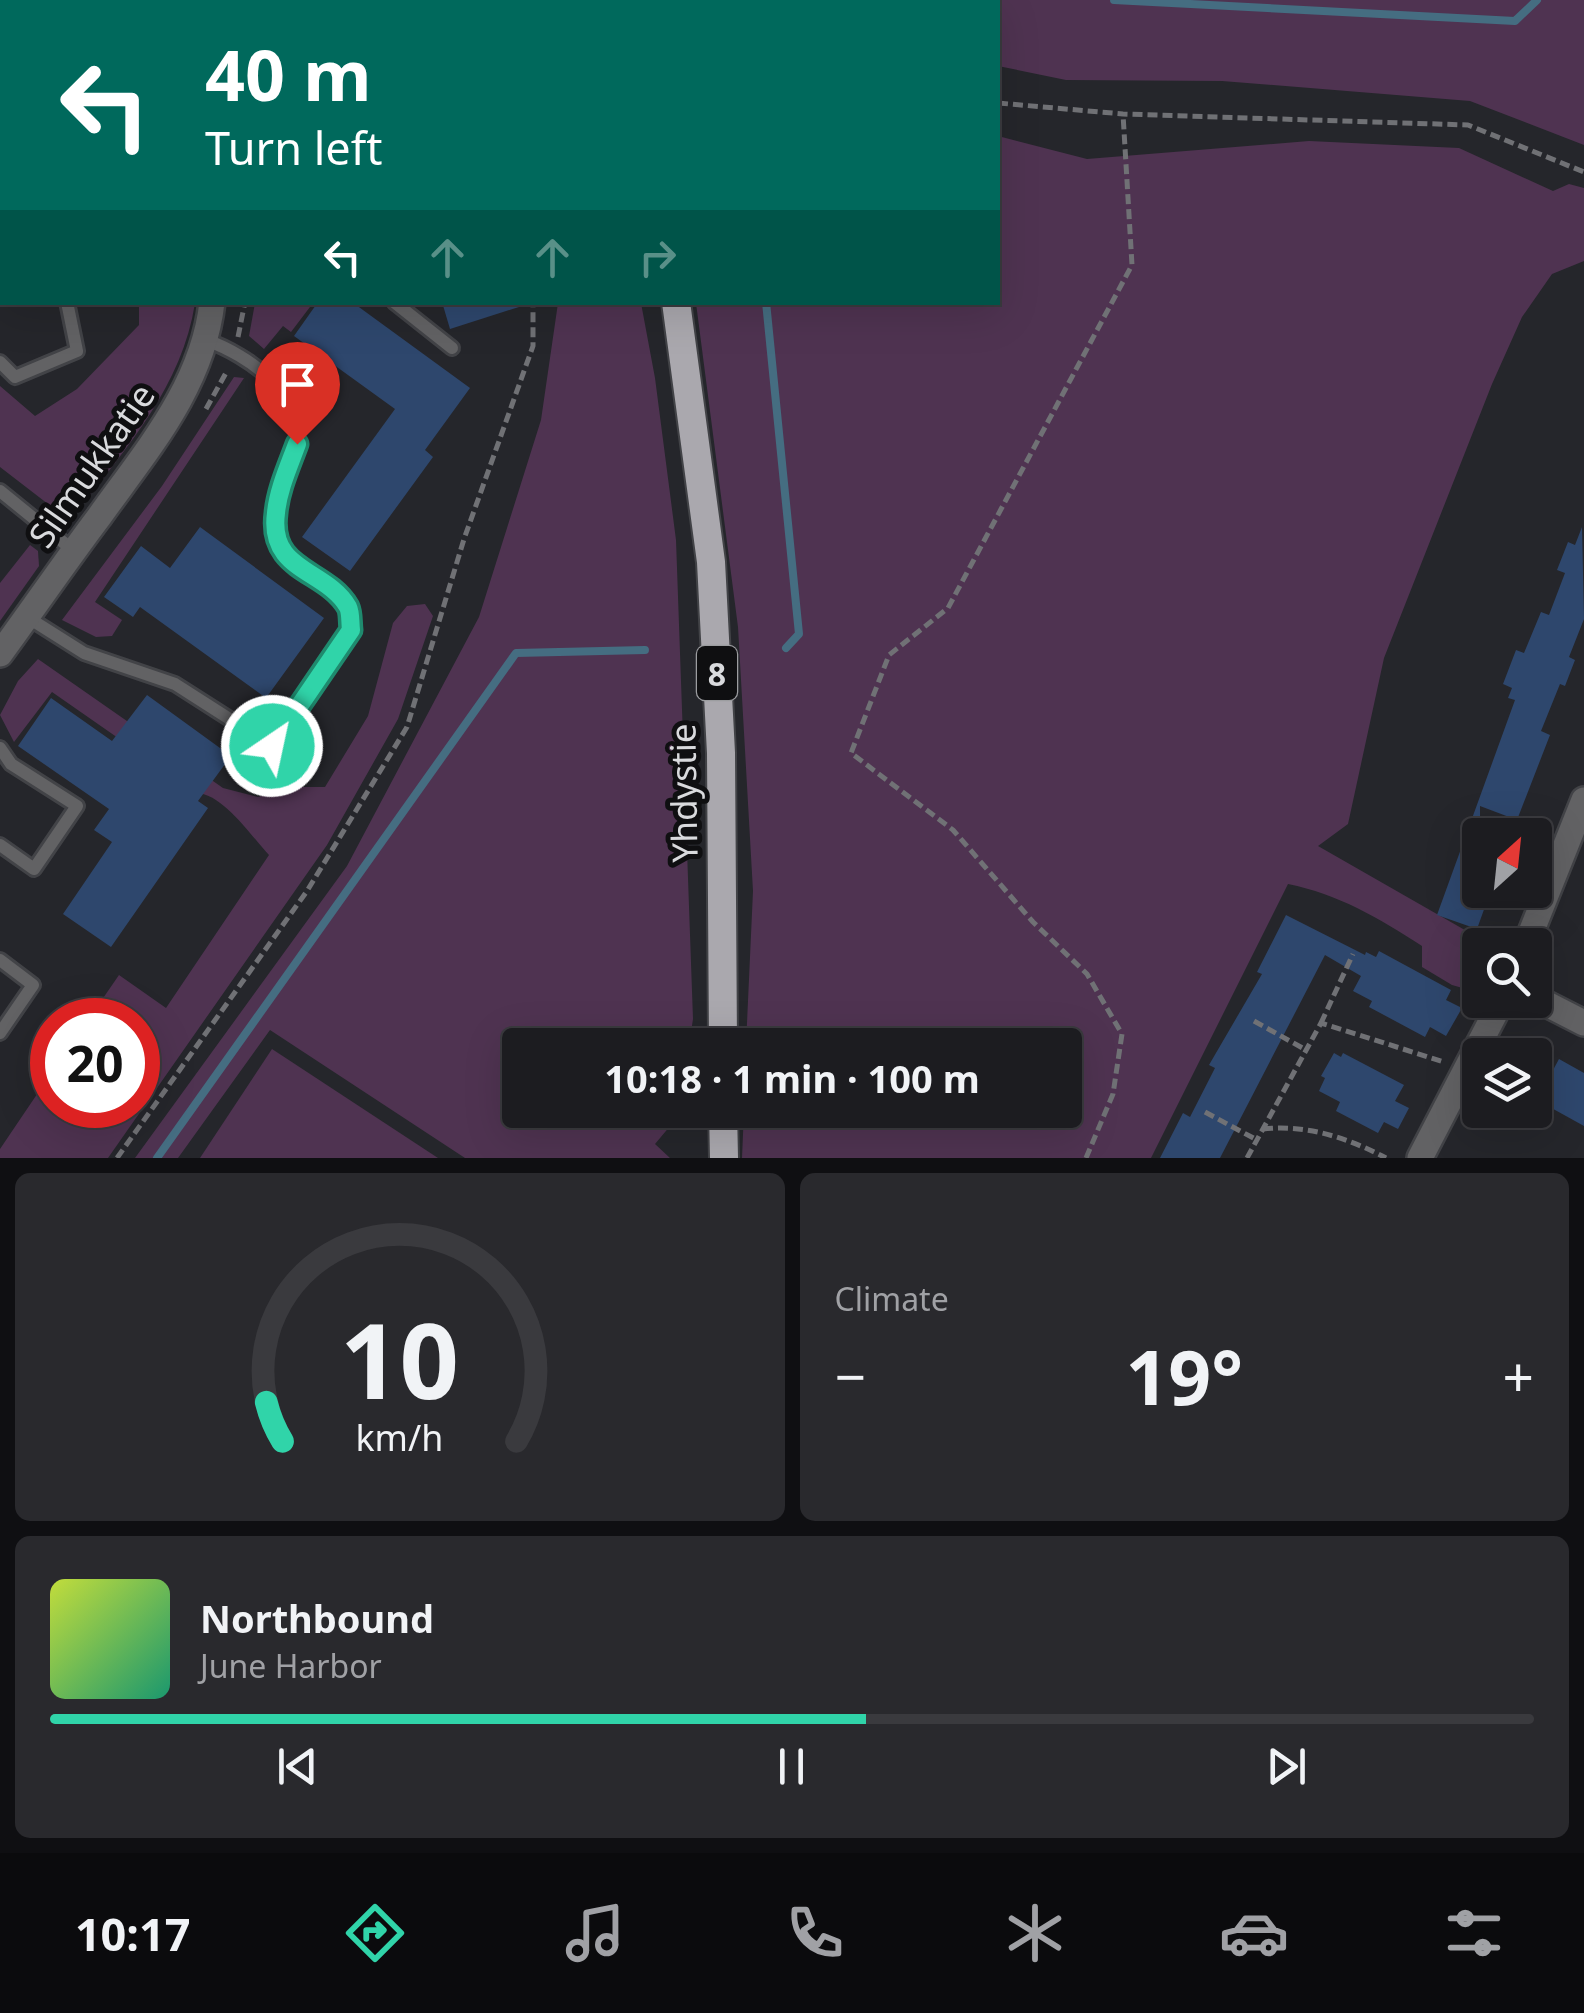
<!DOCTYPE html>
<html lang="en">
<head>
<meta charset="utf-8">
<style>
  :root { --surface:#1c1c20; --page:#29292d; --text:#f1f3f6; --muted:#a0a1a5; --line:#3a3a3e; --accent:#30d4a9 }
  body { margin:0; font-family:"Noto Sans",sans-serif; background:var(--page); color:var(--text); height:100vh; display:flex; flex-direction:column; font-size:38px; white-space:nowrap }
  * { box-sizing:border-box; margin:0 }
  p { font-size:32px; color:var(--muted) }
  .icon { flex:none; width:55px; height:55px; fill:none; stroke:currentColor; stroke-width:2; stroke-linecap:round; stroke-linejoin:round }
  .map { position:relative; height:1158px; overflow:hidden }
  .details { display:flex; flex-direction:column; gap:15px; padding:15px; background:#0f0f12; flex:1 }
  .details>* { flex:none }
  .hud { position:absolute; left:0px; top:0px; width:1000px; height:305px; box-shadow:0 10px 40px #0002,0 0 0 2px var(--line); background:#00695c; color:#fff; overflow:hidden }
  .needle { width:65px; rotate:27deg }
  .tools { position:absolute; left:1462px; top:818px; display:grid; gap:20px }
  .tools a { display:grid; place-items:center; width:90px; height:90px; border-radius:10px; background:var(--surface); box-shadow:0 10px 40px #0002,0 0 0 2px var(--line); font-size:50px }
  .speed { position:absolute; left:30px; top:998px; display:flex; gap:20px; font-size:50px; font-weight:700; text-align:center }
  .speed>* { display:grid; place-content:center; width:130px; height:130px; border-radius:50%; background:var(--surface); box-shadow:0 10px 40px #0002,0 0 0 2px var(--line); line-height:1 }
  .speed .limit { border:15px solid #d22; background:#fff; color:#111 }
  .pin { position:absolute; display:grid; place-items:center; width:85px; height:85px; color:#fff; margin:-102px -42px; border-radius:50% 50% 50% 0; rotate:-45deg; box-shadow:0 0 10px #0007 }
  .pin .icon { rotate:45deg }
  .me { position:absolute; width:110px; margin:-55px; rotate:34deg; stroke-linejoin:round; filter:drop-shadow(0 0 8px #0008) }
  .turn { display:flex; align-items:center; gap:35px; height:210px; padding:0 40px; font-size:45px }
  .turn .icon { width:130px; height:130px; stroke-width:2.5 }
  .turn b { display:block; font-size:70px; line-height:85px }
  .lanes { display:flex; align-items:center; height:95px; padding:0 40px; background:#0003; justify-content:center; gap:50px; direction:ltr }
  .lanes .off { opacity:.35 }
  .big { font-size:75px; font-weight:700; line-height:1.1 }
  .details .card { flex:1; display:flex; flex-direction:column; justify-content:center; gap:15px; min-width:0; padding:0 35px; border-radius:15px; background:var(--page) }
  .details .dial { align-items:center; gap:0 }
  .dial svg { height:260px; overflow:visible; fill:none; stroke:var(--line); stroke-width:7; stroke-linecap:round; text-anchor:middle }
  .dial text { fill:var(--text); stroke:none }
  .song { display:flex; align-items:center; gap:30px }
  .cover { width:120px; height:120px; border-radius:15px; background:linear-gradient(135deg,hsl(70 70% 55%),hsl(160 70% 35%)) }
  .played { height:10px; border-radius:5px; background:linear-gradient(90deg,var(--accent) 55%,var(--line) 55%) }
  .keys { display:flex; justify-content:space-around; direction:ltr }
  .heat { display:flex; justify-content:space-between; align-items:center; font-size:55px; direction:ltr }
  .details .tiles { flex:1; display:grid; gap:15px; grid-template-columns:1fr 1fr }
  .card:last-child { grid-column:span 2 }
  .trip { position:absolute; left:502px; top:1028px; width:580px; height:100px; border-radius:10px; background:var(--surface); box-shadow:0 10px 40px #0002,0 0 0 2px var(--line); font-weight:700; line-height:100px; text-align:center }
  .tabs { display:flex; height:160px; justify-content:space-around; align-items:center; background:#0b0b0d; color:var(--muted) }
  .tabs .icon { width:70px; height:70px }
  .tabs .active { color:var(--accent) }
  .tabs b { font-size:45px; color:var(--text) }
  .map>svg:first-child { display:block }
  .green { fill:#4f3351 }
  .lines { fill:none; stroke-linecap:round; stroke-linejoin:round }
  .stream { stroke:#456d81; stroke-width:8 }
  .building { fill:#2e476d }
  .service-casing { stroke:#424347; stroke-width:18 }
  .minor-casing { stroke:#424347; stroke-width:30 }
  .trunk-casing { stroke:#424347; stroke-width:32 }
  .path { stroke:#707175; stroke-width:5; stroke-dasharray:10 5; stroke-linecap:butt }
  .service { stroke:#626264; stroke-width:12 }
  .minor { stroke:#626264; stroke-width:25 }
  .trunk { stroke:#aaa8ae; stroke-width:28 }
  .route-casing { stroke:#1f8a6e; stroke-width:25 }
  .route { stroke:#30d4a9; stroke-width:18 }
  .labels { text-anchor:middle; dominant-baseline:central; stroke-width:10; stroke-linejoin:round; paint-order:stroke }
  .shield { fill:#0f0f11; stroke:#9c9da0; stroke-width:2.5 }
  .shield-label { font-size:32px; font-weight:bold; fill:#d9dadd }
  .street-label { font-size:35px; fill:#d9dadd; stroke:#0f0f11 }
</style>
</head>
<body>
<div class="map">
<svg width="1584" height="1158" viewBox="0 0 1584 1158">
  <rect width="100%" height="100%" fill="#25262b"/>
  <!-- green -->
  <g class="green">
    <polygon points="830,0 1584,0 1584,145 1470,101 1222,81 1066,80 998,66 998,2"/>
    <path d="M 998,136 L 1087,159 L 1309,141 L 1459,148 L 1553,191 L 1569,184 L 1584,188 L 1584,261 L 1552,274 L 1522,317 L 1492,384 L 1384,658 L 1348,824 L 1318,846 L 1491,945 L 1480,945 L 1480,993 L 1452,985 L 1422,967 L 1422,946 C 1379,918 1338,894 1288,884 L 1151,1158 L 742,1158 L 744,1110 L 1065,1110 L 1065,1045 L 746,1045 L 753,891 L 738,627 L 696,303 L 998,302 Z"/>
    <path d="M 139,303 L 195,303 C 182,387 126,448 76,513 L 61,514 L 0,467 L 0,386 L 35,416 L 77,389 L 139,325 Z"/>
    <polygon points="255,303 255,302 313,303 291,332 283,326 264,349 249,336"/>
    <polygon points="558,303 641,303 655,378 676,540 693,1019 689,1045 520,1045 520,1110 677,1110 676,1119 655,1144 670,1158 465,1158 270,1030 178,1158 135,1158 347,866 479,617 541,420"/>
    <polygon points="234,377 244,378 95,602 122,620 112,636 96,637 62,620 162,486"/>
    <polygon points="30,545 38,551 39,566 0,621 0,583"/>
    <path d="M 425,604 L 433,616 L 398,719 L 327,845 L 108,1158 L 0,1158 L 0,1149 L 52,1072 L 52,1105 L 138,1105 L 138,1020 L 88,1020 L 119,975 L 166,1008 L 269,855 C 252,837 223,794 197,793 L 52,692 L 14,742 L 0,715 L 18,681 L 38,659 L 223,788 L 258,797 L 291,787 L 325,787 L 368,716 L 393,623 L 407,606 Z"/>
    <polygon points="272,1049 438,1158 200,1158"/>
  </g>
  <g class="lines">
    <!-- stream -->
    <g class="stream">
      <polyline points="1114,0 1515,21 1537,0"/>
      <polyline points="766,302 799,634 786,648"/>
      <polyline points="157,1158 516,653 645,650"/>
    </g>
  </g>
  <!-- building -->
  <g class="building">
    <polygon points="318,302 352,302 470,388 425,450 433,457 350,571 302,537 395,409 294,336"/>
    <polygon points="442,302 518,302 519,307 450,329"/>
    <polygon points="200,527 324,618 266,698 140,607 133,617 104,597 141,546 170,568"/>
    <polygon points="1582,527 1584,619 1569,657 1575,660 1565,686 1560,684 1541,731 1550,735 1517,820 1480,806 1480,890 1491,890 1477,929 1437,915 1515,700 1508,698 1512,688 1503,684 1516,650 1524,653 1541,612 1549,615 1565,573 1557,570 1568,542 1575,545"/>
    <polygon points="147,695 231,756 198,801 208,808 111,947 63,914 112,842 94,830 109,809 18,746 51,698 112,741"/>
    <polygon points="1286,915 1365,955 1366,952 1376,957 1379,951 1451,990 1446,1000 1462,1008 1446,1036 1430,1027 1425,1037 1369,1007 1372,1001 1353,991 1361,976 1325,955 1220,1158 1160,1158 1183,1113 1190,1117 1215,1068 1209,1065 1262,974 1257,972"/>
    <polygon points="1334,1053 1341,1057 1343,1053 1404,1085 1395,1101 1409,1108 1398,1129 1384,1122 1378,1133 1336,1111 1340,1102 1319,1091 1325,1078 1321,1076"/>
    <polygon points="1559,1059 1584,1073 1584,1126 1537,1100"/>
  </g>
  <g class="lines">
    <defs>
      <g id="service">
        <polyline points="220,2 227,0"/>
        <polyline points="0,109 2,108"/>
        <polyline points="394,302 452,348"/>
        <polyline points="0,362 15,377 77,351 67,302"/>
        <polyline points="0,491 74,551"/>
        <path d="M 27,617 L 84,653 L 175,684 L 272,746 L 351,630 C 350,624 351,613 348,608 C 333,579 284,573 277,539 C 269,509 288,478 295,449 C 309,396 248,355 206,340"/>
        <polyline points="0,748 11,764 77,806 34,869 0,845"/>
        <polyline points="0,960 33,985 0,1033"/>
      </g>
      <g id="minor">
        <polyline points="149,0 150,2"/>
        <path d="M 0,654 C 33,609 65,562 99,517 C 146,451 203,386 212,302"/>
        <polyline points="1526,945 1584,800"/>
        <polyline points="1535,998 1584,1023"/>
        <polyline points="1420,1158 1502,1000"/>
      </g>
      <g id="trunk">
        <polyline points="607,0 608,2"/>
        <polyline points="676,302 711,562 721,753 723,1045"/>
        <polyline points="723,1110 724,1158"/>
      </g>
    </defs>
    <!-- service casing -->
    <use href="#service" class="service-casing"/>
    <!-- minor casing -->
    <use href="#minor" class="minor-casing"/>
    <!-- trunk casing -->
    <use href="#trunk" class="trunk-casing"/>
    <!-- path -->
    <g class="path">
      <polyline points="465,0 465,2"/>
      <polyline points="740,0 752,2"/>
      <polyline points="769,2 771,0"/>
      <polyline points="998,103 1123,114 1468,125 1584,172"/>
      <polyline points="238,337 245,302"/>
      <polyline points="206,409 227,371"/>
      <polyline points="1254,1021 1306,1050"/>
      <polyline points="1321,1023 1353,954"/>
      <polyline points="1205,1112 1257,1140"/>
      <path d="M 1263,1129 C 1306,1124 1348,1138 1386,1158"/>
      <polyline points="117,1158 307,891 407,727 464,539 533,346 533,302"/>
      <polyline points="1086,1158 1113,1094 1122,1034 1087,974 1033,922 953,830 851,753 889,655 948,608 1132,265 1123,114"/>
      <polyline points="1247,1158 1321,1023 1444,1062"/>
    </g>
    <!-- service -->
    <use href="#service" class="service"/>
    <!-- minor -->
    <use href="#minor" class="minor"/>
    <!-- trunk -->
    <use href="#trunk" class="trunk"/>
  </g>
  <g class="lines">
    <defs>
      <path id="route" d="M 272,746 L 351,630 C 350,623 351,613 348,607 C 326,569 268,572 276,513 C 278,490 289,466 297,444"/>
    </defs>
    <!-- route casing -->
    <use href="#route" class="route-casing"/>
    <!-- route -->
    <use href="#route" class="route"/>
  </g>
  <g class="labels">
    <!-- shield labels -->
    <rect class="shield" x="697" y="646" width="40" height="54" rx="8"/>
    <g class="shield-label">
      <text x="717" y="673">8</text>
    </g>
    <!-- street labels -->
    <g class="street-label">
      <text transform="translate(91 465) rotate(-55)">Silmukkatie</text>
      <text transform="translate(683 793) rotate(-91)">Yhdystie</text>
    </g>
  </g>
</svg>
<div class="tools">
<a><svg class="needle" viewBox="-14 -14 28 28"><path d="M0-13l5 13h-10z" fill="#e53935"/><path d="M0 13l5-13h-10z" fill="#a0a1a5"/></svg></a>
<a><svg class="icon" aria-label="search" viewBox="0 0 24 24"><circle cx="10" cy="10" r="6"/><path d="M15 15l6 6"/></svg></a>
<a><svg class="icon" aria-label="layers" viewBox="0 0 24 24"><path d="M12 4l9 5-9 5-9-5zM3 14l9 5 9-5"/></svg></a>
</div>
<div class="speed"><div class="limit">20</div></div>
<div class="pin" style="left:297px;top:444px;background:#d93025"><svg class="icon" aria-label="arrive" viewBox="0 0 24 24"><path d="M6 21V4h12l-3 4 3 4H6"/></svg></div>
<svg class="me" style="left:272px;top:746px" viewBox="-20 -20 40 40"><circle r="17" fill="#30d4a9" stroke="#fff" stroke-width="3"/><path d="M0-11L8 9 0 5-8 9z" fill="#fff"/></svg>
<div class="trip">10:18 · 1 min · 100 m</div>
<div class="hud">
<div class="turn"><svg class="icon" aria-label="left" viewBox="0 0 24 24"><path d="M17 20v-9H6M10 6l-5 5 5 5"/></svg><div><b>40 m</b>Turn left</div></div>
<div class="lanes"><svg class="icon" aria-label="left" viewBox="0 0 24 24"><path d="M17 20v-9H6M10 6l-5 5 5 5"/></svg><svg class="icon off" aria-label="ahead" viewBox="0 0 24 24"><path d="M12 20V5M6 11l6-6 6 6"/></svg><svg class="icon off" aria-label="ahead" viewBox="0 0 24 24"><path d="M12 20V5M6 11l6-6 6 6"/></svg><svg class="icon off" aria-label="right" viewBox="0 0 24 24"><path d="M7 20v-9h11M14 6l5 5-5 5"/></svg></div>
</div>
</div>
<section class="details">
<div class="tiles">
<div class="card dial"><svg viewBox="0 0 100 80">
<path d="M14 69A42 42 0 1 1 86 69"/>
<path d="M14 69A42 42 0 0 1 9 57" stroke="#30d4a9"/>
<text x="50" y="56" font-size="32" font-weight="700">10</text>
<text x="50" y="72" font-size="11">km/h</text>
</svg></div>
<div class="card"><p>Climate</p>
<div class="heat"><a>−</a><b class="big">19°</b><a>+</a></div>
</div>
<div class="card">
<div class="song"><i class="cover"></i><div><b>Northbound</b><p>June Harbor</p></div></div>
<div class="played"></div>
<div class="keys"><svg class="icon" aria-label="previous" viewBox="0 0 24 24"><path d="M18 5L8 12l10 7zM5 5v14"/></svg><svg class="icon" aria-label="pause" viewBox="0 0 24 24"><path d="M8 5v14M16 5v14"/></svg><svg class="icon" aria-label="next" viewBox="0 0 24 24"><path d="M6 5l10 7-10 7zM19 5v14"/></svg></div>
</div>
</div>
</section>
<nav class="tabs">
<b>10:17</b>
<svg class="icon active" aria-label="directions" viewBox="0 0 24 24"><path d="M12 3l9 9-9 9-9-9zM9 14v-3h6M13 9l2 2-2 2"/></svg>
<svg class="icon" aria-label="music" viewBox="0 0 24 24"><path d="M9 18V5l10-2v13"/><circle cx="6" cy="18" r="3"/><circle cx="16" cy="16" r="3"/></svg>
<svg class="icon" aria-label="phone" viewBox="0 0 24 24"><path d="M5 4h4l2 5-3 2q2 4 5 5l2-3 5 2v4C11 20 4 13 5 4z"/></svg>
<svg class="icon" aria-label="climate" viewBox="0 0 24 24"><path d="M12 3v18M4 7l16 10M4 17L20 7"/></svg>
<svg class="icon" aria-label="car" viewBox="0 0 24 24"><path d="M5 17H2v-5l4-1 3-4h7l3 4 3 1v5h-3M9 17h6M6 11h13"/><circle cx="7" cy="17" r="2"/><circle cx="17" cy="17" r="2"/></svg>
<svg class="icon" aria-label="filters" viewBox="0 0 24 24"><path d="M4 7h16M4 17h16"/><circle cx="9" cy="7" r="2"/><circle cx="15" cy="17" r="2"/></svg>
</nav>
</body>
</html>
